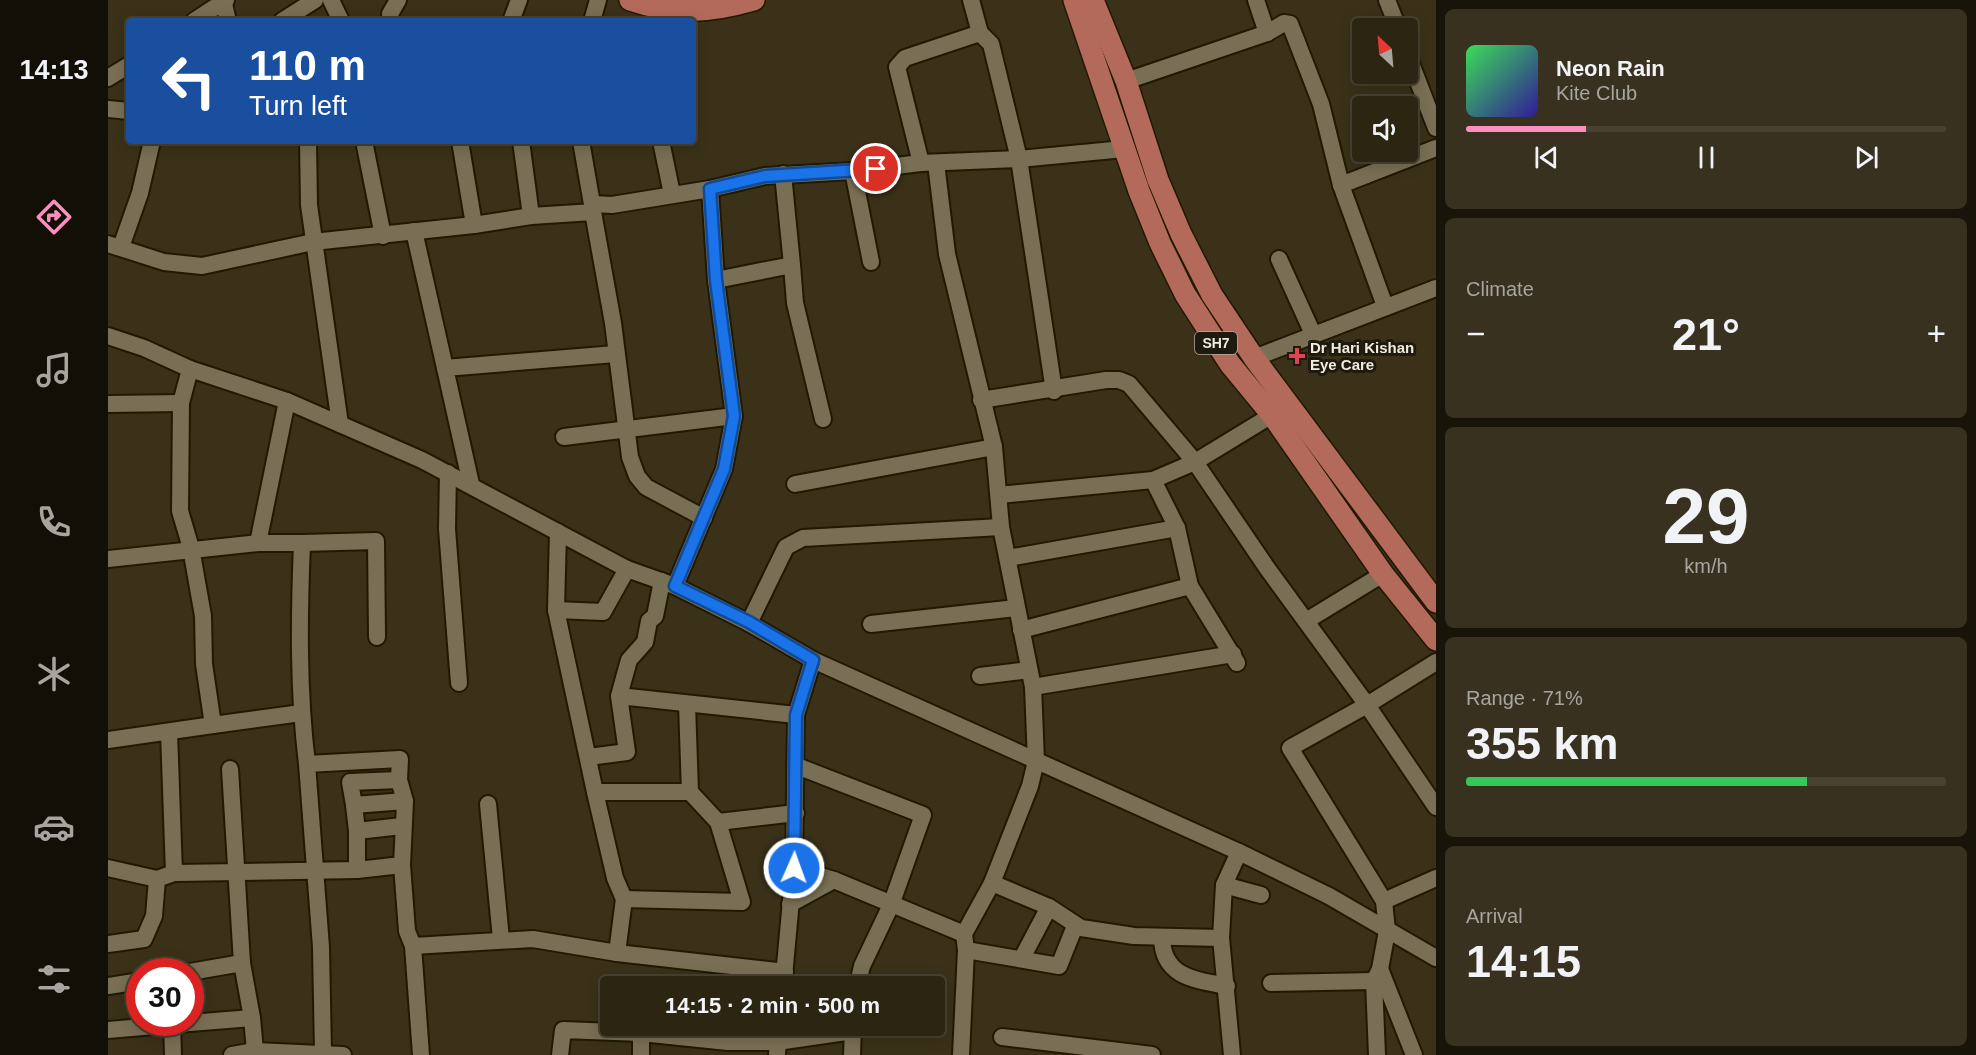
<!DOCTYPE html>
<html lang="en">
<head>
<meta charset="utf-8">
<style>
  :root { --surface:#2c2512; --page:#383120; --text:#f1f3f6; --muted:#a6a59f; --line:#484232; --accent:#fd8ebe }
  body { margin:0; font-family:Helvetica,sans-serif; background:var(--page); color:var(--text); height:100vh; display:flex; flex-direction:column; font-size:22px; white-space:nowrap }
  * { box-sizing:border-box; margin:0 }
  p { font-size:20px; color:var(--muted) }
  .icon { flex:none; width:33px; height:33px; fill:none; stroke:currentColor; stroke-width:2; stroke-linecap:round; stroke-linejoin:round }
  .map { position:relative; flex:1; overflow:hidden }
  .sheet { display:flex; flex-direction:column; gap:9px; padding:9px; background:#18140a; width:540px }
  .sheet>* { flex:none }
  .guide { position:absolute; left:18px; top:18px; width:570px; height:126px; border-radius:6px; box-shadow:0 3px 15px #0003,0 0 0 2px var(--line); background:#1a4fa0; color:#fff; overflow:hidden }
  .needle { width:39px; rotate:334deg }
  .buttons { position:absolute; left:1244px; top:18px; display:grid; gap:12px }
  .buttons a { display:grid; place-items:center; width:66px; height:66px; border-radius:6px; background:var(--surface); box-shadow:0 3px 15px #0003,0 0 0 2px var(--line); font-size:30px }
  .speed { position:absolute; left:18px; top:958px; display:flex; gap:12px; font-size:30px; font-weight:700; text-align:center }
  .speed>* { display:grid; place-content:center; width:78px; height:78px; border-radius:50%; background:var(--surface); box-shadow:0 3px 15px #0003,0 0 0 2px var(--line); line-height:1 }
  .speed .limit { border:9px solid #d22; background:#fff; color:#111 }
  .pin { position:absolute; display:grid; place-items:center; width:51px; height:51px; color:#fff; margin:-26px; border:3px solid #fff; border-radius:50%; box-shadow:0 2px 6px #0007 }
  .me { position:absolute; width:66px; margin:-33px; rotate:2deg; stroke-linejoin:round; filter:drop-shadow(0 0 4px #0008) }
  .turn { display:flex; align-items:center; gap:21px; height:126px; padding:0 24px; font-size:27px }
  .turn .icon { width:78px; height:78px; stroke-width:2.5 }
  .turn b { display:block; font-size:42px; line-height:51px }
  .big { font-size:45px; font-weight:800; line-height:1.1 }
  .sheet .card { flex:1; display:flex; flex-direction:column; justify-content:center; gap:9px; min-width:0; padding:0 21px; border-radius:9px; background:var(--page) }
  .sheet .dial { align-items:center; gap:0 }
  .dial b { font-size:78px; line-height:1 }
  .song { display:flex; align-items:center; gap:18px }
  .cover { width:72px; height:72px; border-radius:9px; background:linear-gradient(135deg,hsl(130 70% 55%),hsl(250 70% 35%)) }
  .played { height:6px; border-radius:3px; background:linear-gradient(90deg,var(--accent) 25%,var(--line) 25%) }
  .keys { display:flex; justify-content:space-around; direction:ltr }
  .heat { display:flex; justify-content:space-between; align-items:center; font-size:33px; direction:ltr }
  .charge { height:9px; border-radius:4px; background:linear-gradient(90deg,#34c759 71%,var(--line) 0) }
  .trip { position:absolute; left:492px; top:976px; width:345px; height:60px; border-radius:6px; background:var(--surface); box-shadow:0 3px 15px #0003,0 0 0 2px var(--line); font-weight:800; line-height:60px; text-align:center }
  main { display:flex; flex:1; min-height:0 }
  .dock { display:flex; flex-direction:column; width:108px; justify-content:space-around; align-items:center; background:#120f07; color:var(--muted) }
  .dock .icon { width:42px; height:42px }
  .dock .active { color:var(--accent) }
  .dock b { font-size:27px; color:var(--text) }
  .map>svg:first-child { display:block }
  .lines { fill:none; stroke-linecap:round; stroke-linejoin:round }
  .minor-casing { stroke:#211902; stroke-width:20 }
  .major-casing { stroke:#211902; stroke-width:24 }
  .minor { stroke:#796f54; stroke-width:16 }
  .major { stroke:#b46a5b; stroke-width:21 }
  .route-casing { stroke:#114b97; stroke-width:15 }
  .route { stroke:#1a73e8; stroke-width:10 }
  .health-dot { fill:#e0444e; stroke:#1e1a0f; stroke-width:2 }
  .labels { text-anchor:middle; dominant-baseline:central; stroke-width:6; stroke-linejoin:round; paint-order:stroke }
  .shield { fill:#1e1a0f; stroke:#b2ac9e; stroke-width:1.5 }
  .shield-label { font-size:14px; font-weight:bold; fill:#f1ebdc }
  .poi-label { font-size:15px; font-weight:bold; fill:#f1ebdc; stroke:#1e1a0f; text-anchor:start }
</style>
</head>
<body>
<main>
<nav class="dock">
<b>14:13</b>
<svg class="icon active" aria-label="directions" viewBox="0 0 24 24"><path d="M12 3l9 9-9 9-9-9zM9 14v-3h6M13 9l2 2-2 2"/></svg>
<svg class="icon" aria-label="music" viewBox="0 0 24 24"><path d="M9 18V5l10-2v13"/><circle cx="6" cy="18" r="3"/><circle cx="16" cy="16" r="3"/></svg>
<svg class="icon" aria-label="phone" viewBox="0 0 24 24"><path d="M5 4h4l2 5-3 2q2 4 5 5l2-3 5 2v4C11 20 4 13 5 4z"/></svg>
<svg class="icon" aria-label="climate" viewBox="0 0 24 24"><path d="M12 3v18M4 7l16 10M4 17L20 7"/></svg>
<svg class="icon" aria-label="car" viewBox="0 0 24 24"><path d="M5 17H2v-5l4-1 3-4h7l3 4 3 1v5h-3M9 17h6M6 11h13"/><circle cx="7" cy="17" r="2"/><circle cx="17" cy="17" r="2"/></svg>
<svg class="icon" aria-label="filters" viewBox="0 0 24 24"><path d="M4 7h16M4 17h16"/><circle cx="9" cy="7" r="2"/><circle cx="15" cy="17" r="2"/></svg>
</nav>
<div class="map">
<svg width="1328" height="1055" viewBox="0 0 1328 1055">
  <rect width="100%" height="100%" fill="#3a3118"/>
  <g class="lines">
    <defs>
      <g id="minor">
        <polyline points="115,0 120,21"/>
        <polyline points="223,0 233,21"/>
        <polyline points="863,0 872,33 883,44 911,159 946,391"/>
        <polyline points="1148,0 1159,33"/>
        <polyline points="1279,0 1290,28"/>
        <polyline points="282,14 290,0"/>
        <polyline points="86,21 118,0"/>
        <polyline points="174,21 207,0"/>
        <polyline points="403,21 411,0"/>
        <polyline points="484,21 490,0"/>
        <polyline points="1299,53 1328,128"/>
        <polyline points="0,78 21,65"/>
        <polyline points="1018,81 1159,33 1176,23 1182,24 1213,104 1233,185 1277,306"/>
        <polyline points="0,109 21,111"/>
        <polyline points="200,141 201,205 232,424"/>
        <polyline points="256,141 275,236"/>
        <polyline points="352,141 366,225"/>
        <polyline points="413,141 423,216"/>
        <polyline points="473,141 484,204"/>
        <polyline points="553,141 564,194"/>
        <polyline points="813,163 789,67 797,58 872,33"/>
        <polyline points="828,163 839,254 886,447 893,527 925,687 1125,654"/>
        <polyline points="745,171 763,262"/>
        <polyline points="675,174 684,265"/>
        <polyline points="1233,185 1328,148"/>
        <polyline points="602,189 608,280"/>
        <polyline points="485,212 505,323 522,457 529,476 538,487 596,518"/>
        <polyline points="306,231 337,368"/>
        <polyline points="0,244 56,262 94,266 205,242 366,225 423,216 485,212 484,204 504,205 602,189 657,176 745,171 813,163 911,159 1016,149"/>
        <polyline points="13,247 32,193 44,141"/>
        <polyline points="1171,259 1205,334"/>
        <polyline points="0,336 36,348 82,369 179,401 314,460 519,569 567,586 641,623 705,660 1131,852 1221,896 1328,958"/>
        <polyline points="1146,358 1328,288"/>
        <polyline points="873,400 998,380 1011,380 1021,384 1087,462 1159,568 1259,705 1328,807"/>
        <polyline points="0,404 73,403"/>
        <polyline points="456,437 626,416"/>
        <polyline points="340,473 339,529 351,683"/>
        <polyline points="1045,480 1069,528 1082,586 1129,663"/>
        <polyline points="363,484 337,368 507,354"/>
        <polyline points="687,484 886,447"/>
        <polyline points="891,495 1045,480 1087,462 1164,415"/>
        <polyline points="450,532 448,610 487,792 507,878 516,899"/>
        <path d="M 150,543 L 194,543 C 191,617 190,690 199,764"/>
        <polyline points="194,543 268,541 269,637"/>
        <polyline points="900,558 1069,528"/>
        <polyline points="0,559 150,543 179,401"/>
        <polyline points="567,586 616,469 626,416 608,280 684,265 687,303 715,419"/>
        <polyline points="448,610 495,612 519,569"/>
        <polyline points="1198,621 1275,574"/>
        <polyline points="641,623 678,547 695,538 893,527"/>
        <polyline points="763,624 908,608"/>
        <polyline points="913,630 1082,586"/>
        <polyline points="872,676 921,670"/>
        <polyline points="511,696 521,660 537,642 541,621 547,616 554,581"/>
        <polyline points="579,704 582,792 610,822 688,813"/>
        <polyline points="105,725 193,713"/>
        <polyline points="61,732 66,873"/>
        <polyline points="0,740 105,725 96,664 95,616 83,548 72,511 73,403 82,369"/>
        <polyline points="481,757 519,752 511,696 688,715"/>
        <polyline points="689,766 815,815 783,905 754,966 749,987"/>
        <polyline points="122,769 134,963"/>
        <polyline points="487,792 582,792"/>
        <polyline points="380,804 393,939"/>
        <polyline points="246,805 242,782 291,780"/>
        <polyline points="610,822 634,902 516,899 509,953 677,972"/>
        <polyline points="249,831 294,826"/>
        <polyline points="0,868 49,879 66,873 249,870 294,865"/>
        <polyline points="686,868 726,880 856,934"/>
        <polyline points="249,870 249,831 246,805 297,801"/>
        <polyline points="884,883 941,907 973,928 1026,936 1113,938"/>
        <polyline points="1116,885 1153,895"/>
        <polyline points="1276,901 1328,878"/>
        <polyline points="682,904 726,880"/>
        <path d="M 1054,937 C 1054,977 1087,980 1119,986"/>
        <polyline points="0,944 36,939 46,916 49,879"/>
        <polyline points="305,946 425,939 509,953"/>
        <polyline points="858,950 951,966 967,926"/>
        <polyline points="914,958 941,907"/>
        <polyline points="1272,969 1306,1055"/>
        <polyline points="82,972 134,963 144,1018 147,1051"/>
        <polyline points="1163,983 1266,981"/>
        <polyline points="0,986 32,981"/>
        <polyline points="675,987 686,868 688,715 705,660"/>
        <polyline points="82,1023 144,1018"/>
        <polyline points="64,1024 65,1055"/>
        <polyline points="0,1030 81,1023"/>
        <polyline points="894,1037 1044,1055"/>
        <polyline points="215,1053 213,947 199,764 292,759 291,780 297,801 294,865 299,931 305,946 313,1055"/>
        <polyline points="124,1055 147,1051 235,1055"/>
        <polyline points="452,1055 455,1030 533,1033"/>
        <polyline points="533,1055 533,1033 620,1042 669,1042 745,1031"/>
        <polyline points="669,1055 671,1026"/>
        <polyline points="744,1055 745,1026"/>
        <polyline points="853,1055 858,950 856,934 884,883 922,786 928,761 925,687"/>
        <polyline points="1124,1055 1113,938 1116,885 1131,852"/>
        <polyline points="1269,1055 1266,981 1272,969 1279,931 1276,901 1182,748 1259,705 1328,662"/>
      </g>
      <g id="major">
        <path d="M 522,0 C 566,15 601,13 646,0"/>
        <polyline points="966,0 1031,191 1052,243 1077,294 1122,364 1164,415 1275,574 1328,640"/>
        <polyline points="985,0 1018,81 1050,180 1073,234 1104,295 1146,358 1328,602"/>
      </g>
    </defs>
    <!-- minor casing -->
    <use href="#minor" class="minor-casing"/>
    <!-- major casing -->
    <use href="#major" class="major-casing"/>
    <!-- minor -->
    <use href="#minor" class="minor"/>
    <!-- major -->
    <use href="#major" class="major"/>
  </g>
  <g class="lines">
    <defs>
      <polyline id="route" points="686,868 688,715 705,660 641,622 567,586 616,469 626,416 608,280 602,189 657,176 768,169"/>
    </defs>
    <!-- route casing -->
    <use href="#route" class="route-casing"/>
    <!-- route -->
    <use href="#route" class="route"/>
  </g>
  <!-- markers -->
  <path class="health-dot" d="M1186 347h6v6h6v6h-6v6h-6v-6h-6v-6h6z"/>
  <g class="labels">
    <!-- shield labels -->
    <rect class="shield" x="1087" y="332" width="42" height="22" rx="4.5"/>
    <g class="shield-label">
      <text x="1108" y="343">SH7</text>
    </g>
    <!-- poi labels -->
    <g class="poi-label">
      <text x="1202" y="347">Dr Hari Kishan<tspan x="1202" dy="17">Eye Care</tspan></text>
    </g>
  </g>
</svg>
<div class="buttons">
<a><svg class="needle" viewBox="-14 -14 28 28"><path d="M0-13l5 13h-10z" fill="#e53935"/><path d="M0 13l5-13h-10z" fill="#a6a59f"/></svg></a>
<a><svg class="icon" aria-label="sound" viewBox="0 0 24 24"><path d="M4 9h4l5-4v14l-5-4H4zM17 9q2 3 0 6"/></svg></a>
</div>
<div class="speed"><div class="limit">30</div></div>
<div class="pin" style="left:768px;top:169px;background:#d93025"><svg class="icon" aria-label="arrive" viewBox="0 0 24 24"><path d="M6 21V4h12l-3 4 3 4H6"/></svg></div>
<svg class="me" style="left:686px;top:868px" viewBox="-20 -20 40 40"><circle r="17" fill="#1a73e8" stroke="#fff" stroke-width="3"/><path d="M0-11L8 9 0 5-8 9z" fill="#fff"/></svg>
<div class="trip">14:15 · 2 min · 500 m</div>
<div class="guide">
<div class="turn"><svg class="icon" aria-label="left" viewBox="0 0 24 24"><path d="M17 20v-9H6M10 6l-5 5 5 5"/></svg><div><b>110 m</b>Turn left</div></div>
</div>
</div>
<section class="sheet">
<div class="card">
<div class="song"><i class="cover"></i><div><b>Neon Rain</b><p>Kite Club</p></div></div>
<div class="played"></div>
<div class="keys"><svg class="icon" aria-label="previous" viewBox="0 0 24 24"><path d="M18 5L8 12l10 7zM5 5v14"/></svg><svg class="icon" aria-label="pause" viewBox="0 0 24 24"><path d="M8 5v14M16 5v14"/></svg><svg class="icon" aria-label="next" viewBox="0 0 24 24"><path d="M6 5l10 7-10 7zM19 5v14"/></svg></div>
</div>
<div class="card"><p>Climate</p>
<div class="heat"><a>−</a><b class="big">21°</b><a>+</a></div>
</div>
<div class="card dial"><b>29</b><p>km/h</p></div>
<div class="card"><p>Range · 71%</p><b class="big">355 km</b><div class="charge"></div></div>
<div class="card"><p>Arrival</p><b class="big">14:15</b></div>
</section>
</main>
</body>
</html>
